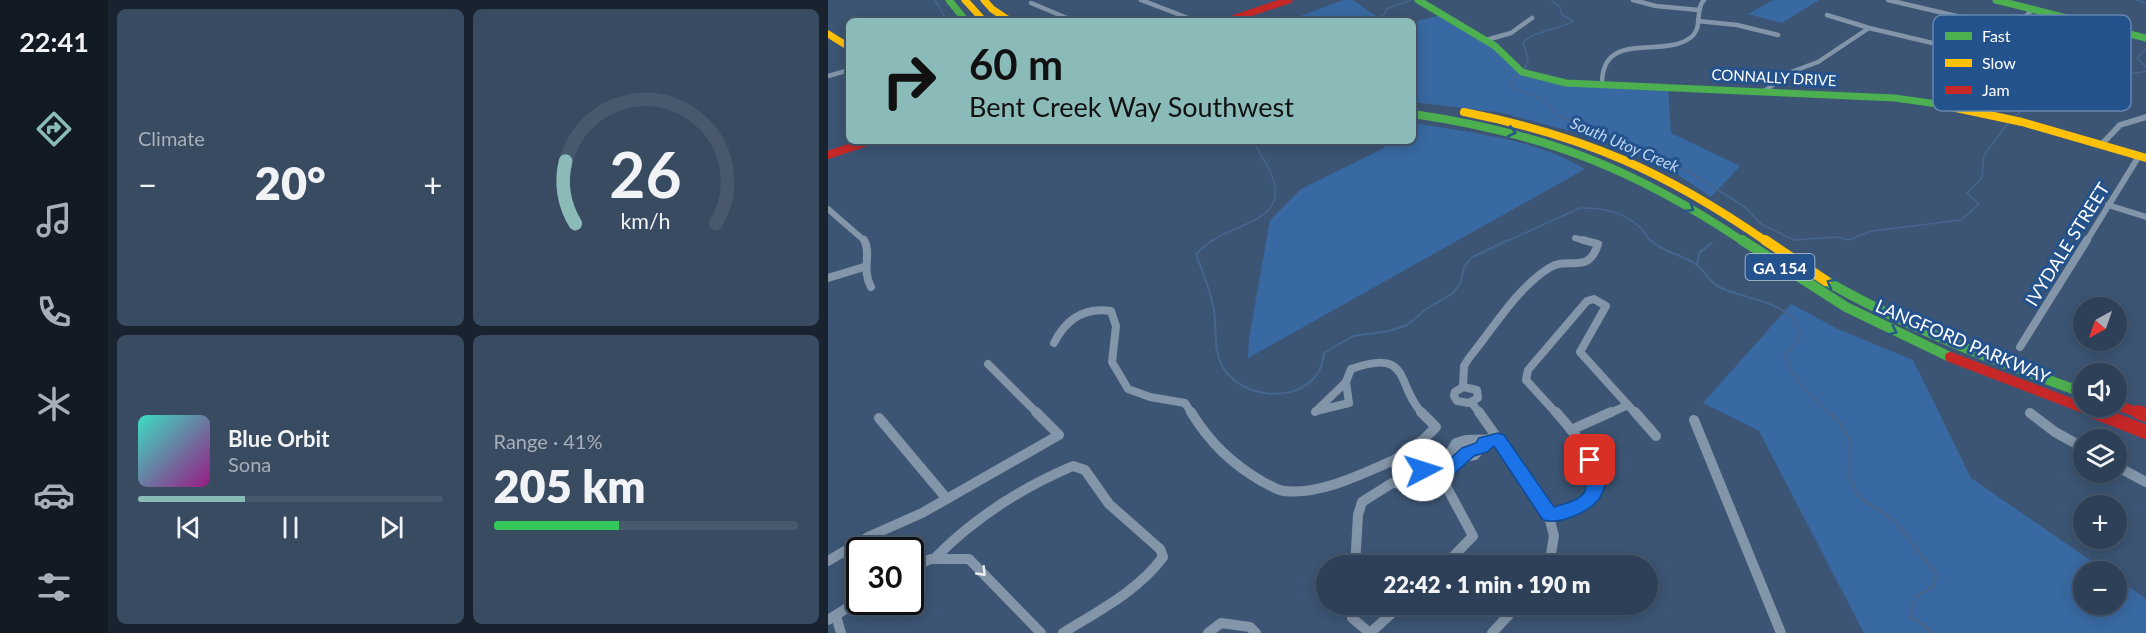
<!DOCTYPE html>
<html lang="en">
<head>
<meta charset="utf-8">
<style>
  :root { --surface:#2d4057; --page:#394b61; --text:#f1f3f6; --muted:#a7afba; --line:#48596d; --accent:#8bbbb9 }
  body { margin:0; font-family:Lato,sans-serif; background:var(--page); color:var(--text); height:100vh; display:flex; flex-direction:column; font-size:22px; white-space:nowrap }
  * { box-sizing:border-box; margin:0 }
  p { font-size:20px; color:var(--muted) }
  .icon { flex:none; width:33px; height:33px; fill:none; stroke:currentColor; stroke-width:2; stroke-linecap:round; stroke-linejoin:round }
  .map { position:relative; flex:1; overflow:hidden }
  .sheet { display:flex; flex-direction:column; gap:9px; padding:9px; background:#192330; width:720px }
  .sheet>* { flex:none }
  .hud { position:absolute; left:18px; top:18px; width:570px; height:126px; border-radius:9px; box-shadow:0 3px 15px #0003,0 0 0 2px var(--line); background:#8bbbb9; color:#111; overflow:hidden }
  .needle { width:39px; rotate:220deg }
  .tools { position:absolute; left:1245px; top:297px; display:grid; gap:12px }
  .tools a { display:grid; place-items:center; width:54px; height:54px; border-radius:50%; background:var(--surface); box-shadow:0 3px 15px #0003,0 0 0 2px var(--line); font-size:30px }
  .speed { position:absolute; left:18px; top:537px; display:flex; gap:12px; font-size:30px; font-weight:700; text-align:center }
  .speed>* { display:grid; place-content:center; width:78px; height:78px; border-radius:50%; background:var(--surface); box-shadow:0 3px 15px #0003,0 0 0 2px var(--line); line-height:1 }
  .speed .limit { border:3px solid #111; border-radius:9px; background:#fff; color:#111 }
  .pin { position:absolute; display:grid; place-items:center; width:51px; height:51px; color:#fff; margin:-26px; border-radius:12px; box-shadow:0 3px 9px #0006 }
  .me { position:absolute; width:66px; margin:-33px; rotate:85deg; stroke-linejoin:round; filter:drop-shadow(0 0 4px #0008) }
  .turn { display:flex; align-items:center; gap:21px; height:126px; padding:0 24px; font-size:27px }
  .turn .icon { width:78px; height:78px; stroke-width:2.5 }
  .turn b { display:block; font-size:42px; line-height:51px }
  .big { font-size:45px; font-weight:800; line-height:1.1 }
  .sheet .tile { flex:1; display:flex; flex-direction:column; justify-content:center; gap:9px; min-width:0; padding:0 21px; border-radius:9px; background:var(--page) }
  .sheet .dial { align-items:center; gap:0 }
  .dial svg { height:156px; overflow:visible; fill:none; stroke:var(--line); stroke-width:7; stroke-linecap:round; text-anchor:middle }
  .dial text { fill:var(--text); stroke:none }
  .song { display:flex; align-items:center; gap:18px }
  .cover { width:72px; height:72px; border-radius:9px; background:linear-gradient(135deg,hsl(170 70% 55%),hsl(310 70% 35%)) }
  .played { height:6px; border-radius:3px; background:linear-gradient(90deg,var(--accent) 35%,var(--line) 35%) }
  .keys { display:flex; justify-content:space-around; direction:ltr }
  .heat { display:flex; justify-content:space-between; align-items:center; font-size:33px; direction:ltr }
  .charge { height:9px; border-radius:4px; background:linear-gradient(90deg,#34c759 41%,var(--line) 0) }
  .sheet .tiles { flex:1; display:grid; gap:9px; grid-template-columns:repeat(2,1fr) }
  .trip { position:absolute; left:488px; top:555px; width:342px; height:60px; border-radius:30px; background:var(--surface); box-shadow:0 3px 15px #0003,0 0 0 2px var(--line); font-weight:800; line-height:60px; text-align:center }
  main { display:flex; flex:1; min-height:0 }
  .menu { display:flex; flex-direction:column; width:108px; justify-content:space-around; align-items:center; background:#121a23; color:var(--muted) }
  .menu .icon { width:42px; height:42px }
  .menu .active { color:var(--accent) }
  .menu b { font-size:27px; color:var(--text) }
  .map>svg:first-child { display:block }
  .green { fill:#3969a2 }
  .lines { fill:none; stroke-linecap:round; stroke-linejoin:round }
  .stream-far2 { stroke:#46668f; stroke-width:1.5 }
  .stream-far1 { stroke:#46668f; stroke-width:2 }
  .stream { stroke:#46668f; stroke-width:3 }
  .street-far3 { stroke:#8395a8; stroke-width:4.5 }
  .street-far2 { stroke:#8395a8; stroke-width:6 }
  .street-far1 { stroke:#8395a8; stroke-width:8 }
  .street { stroke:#8395a8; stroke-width:10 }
  .fast-far2 { stroke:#4caf50; stroke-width:7 }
  .fast-far1 { stroke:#4caf50; stroke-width:8 }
  .fast { stroke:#4caf50; stroke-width:10 }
  .slow-far2 { stroke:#ffc107; stroke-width:7 }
  .slow-far1 { stroke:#ffc107; stroke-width:8 }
  .slow { stroke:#ffc107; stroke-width:10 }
  .jam-far3 { stroke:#c62828; stroke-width:7 }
  .jam-far2 { stroke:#c62828; stroke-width:8 }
  .jam-far1 { stroke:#c62828; stroke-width:10 }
  .jam { stroke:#c62828; stroke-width:14 }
  .oneway { stroke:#265789 }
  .oneway2 { stroke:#eceff2 }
  .route { fill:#1a73e8; stroke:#114b97; stroke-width:1.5 }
  .labels { text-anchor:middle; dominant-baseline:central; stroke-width:6; stroke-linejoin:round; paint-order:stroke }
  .far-street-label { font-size:15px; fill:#fff; stroke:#24528c }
  .far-water-label { font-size:16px; font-style:italic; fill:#bed6f2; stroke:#24528c }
  .shield { fill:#24528c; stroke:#bdcbdc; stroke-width:1.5 }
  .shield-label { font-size:16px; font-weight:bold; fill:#fff }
  .street-label { font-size:18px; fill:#fff; stroke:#24528c }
  .key { fill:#24528c; stroke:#6686ae; stroke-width:1.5 }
  .key-label { font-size:16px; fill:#fff }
</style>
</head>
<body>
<main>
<nav class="menu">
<b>22:41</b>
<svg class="icon active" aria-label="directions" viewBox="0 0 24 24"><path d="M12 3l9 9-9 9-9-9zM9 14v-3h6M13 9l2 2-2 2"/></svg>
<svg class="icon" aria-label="music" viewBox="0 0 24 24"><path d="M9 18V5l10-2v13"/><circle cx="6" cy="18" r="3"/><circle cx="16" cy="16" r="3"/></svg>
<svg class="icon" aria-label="phone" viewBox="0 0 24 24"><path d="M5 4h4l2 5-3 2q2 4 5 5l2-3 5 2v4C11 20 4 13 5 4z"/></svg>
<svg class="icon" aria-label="climate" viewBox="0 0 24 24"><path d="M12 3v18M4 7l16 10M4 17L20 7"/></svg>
<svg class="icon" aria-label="car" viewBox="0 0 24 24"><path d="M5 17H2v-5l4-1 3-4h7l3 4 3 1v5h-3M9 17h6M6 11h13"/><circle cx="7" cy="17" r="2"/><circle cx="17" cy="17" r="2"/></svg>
<svg class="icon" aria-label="filters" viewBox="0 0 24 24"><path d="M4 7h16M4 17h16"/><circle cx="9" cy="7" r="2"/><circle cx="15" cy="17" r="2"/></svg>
</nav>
<section class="sheet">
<div class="tiles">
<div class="tile"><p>Climate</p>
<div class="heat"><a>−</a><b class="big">20°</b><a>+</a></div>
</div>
<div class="tile dial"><svg viewBox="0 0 100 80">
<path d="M14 69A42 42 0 1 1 86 69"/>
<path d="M14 69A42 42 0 0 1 9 37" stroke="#8bbbb9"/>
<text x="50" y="56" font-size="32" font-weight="700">26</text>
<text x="50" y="72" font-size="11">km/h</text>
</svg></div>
<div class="tile">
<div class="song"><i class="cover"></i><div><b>Blue Orbit</b><p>Sona</p></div></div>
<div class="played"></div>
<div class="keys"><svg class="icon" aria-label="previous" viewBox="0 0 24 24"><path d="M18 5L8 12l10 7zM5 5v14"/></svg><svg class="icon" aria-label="pause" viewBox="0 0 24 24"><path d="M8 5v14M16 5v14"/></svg><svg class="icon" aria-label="next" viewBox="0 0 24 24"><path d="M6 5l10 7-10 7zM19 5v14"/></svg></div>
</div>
<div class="tile"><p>Range · 41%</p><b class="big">205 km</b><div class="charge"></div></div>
</div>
</section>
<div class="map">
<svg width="1318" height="633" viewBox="0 0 1318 633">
  <rect width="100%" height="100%" fill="#3c5574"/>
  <!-- green -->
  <g class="green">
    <polygon points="516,0 525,0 555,21 458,21"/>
    <polygon points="945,0 991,0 954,23 920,14"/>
    <polygon points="613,15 659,42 695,74 728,83 840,87 843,133 912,166 883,197 837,166 757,135 675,113 585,102 585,22"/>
    <path d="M 585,123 C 643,133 705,138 757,169 L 420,358 L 421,339 L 442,220 L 473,189 L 556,148 L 561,141 L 585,141 Z"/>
    <polygon points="963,304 1010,329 1085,360 1143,478 1278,571 1256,572 1256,604 1288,604 1289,578 1318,599 1318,633 1036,633 931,431 875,403"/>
  </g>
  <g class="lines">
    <!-- stream-far2 -->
    <g class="stream-far2">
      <polyline points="107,0 119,21"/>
      <polyline points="1309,0 1318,3"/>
      <polyline points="544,21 557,14 558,9 583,0"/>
      <polyline points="1318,49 1309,58 1318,67"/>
      <path d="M 696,70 L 700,60 L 695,42 C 709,29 730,31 745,21 L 734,15 L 732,7 L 723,0"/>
      <polyline points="691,73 681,85 685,88 714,99 730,116 840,159 917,207 933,224"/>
      <path d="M 1186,117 C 1198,108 1209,95 1222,88 C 1248,73 1289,79 1318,71"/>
      <polyline points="933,224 966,240 1009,237 1020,240 1044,231 1133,220 1151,204 1139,193 1154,178 1156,155 1180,123"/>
      <path d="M 383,242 C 394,233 408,229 421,223 C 467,202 443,173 425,141"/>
      <path d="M 677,242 L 752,208 C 782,207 808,215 823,242"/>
    </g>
    <!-- stream-far1 -->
    <g class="stream-far1">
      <path d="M 384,240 L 368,254 C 375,273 383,291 386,311 C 389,330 385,349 394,366 C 416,405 492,405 496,353 L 525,336 L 561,331 L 579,325 L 597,310 L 625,293 L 632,284 L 636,267 L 643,258 L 680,240"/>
      <path d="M 822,240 C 834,252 852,254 866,263 C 877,270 881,282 893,288 C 918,300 967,301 972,336 L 969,342 L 958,353 C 962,379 984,396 1002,414"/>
      <polyline points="869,264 872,252 884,243"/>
    </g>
    <!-- stream -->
    <polyline class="stream" points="1001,412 1013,425 1023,441 1022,477 1027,491 1035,500 1067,521 1109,575 1105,587 1087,597 1082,616 1106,633"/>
    <!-- street-far3 -->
    <g class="street-far3">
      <polyline points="313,0 368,21"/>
      <polyline points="805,0 828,6 871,10"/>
      <polyline points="1060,0 1184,29"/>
      <polyline points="203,3 246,21"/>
      <polyline points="999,15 1041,28 1155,55"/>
      <polyline points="870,21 909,25 950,35"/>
      <polyline points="658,40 683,33 704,18"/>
      <polyline points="0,76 21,70"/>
      <path d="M 774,85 C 773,29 833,59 862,38 C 876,28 866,10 876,0"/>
      <polyline points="935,92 963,72 990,62 1041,28"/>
      <polyline points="1109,102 1205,9"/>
    </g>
    <!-- street-far2 -->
    <g class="street-far2">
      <polyline points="1273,145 1292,125 1318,117"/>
      <polyline points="1280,205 1318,217"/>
      <polyline points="0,209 38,242"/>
      <polyline points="747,238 761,242"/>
      <polyline points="1258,242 1311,156"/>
    </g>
    <!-- street-far1 -->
    <g class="street-far1">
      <path d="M 36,240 C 44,254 33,269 43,287"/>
      <polyline points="0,278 36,267"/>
      <path d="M 226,343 C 238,319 256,307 283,311 L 288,326 L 284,362 L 300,389 L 322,397 L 357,403 L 364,414"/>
      <polyline points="1192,347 1259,240"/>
      <polyline points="160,364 210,414"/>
      <path d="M 635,387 L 636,366 L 641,358 C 665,329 688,289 721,268 C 741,255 760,276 770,244 L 755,240"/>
      <polygon points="635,387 649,390 650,398 641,403 629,401 626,396 627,392"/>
      <polyline points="644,403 652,414"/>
      <polyline points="488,411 521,403 518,382"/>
      <path d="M 487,412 L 518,382 L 523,369 C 585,347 567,386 595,414"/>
      <polyline points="729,414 698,380 700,370 759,301 766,299 778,306 752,352 808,414"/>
      <polyline points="780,414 800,405"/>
    </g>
    <!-- street -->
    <g class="street">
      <path d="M 363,412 C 382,443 404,464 435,482 C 442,485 448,490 456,491 C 492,495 534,474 566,460 L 578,466 L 611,473"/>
      <polyline points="651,412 719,509 726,536 721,566"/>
      <polyline points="807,412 828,436"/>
      <polyline points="1202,413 1227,432 1256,448"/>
      <polyline points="51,418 119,499"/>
      <polyline points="866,420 953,633"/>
      <polyline points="743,430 783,412"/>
      <polyline points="626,451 647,441"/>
      <polyline points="631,457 653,448"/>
      <polyline points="566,460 596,439 608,427 593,412"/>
      <polyline points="1288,466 1318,482"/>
      <path d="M 721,515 C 798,497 765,454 728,412"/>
      <path d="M 106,559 C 146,518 193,488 245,466 L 257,470 L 281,504 L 332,549 L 335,557 C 310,591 270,611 235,633"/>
      <polyline points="0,561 40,537 94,513 231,435 208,412"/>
      <polyline points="527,566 530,515 534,502 564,483 598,484 631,458 647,455 657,442"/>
      <polyline points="616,566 645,536 611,473 612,469 628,443 638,440 670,439"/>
      <polyline points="82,567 103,559 141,559 213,633"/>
      <polyline points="525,604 524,618 542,633 574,604"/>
      <polyline points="8,616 13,633"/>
      <polyline points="0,620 32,600"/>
      <polyline points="380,633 393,623 422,627 428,633"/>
      <polyline points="664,633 691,604"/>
    </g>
    <!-- fast-far2 -->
    <g class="fast-far2">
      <polyline points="121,0 138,21"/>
      <polyline points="590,0 667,46 694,72 738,83 1067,98 1109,104"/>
      <polyline points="1168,0 1318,38"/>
    </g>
    <!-- fast-far1 -->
    <path class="fast-far1" d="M 585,114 C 716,133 807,169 916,242"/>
    <!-- fast -->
    <g class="fast">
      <polyline points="914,240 1018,307 1122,357"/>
      <path d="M 998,281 C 1080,328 1167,361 1256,393"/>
    </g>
    <!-- slow-far2 -->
    <g class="slow-far2">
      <polyline points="137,0 156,21"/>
      <polyline points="156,0 164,9 182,21"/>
      <polyline points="0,34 21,47"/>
      <polyline points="1109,104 1121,107"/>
    </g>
    <!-- slow-far1 -->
    <g class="slow-far1">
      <polyline points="1114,105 1194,122 1318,158"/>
      <path d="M 636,112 C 757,136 838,172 939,242"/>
    </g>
    <!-- slow -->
    <polyline class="slow" points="937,240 998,281"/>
    <!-- jam-far3 -->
    <polyline class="jam-far3" points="398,21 461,0"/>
    <!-- jam-far2 -->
    <polyline class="jam-far2" points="0,155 42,141"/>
    <!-- jam-far1 -->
    <g class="jam-far1">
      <polyline points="1122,357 1271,414"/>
      <polyline points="1288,405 1315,414"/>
    </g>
    <!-- jam -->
    <g class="jam">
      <polyline points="1267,412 1318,432"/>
      <polyline points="1310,412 1318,415"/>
    </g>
  </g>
  <!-- one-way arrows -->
  <defs><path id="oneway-chevron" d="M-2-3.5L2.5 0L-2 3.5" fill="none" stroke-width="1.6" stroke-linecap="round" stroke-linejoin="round" transform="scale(1.5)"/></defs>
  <g class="oneway">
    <use href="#oneway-chevron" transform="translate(684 132) rotate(14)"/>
    <use href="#oneway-chevron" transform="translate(862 208) rotate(32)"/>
    <use href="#oneway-chevron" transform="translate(1003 283) rotate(-151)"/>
    <use href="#oneway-chevron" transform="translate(1065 331) rotate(26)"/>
  </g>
  <use class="oneway2" href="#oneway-chevron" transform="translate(154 572) rotate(46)"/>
  <!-- route -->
  <path class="route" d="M 670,433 L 676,435 L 726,507 C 761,497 762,494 754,460 L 756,456 L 768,456 L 777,486 C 775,490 774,495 771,499 C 761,512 732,525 715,520 L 666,446 L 659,452 L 646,456 L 626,474 L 617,478 L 611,480 L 589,474 L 586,470 L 589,465 C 598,463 606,469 614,466 L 634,448 L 648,443 L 651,438 Z"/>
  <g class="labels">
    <!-- far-street labels -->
    <g class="far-street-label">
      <text transform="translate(946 77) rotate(3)">CONNALLY DRIVE</text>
    </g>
    <!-- far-water labels -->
    <g class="far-water-label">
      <text transform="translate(797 144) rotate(23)">South Utoy Creek</text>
    </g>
    <!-- shield labels -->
    <rect class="shield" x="917.5" y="254" width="69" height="26" rx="4.5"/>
    <g class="shield-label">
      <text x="952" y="267">GA 154</text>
    </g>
    <!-- street labels -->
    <g class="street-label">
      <text transform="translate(1239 244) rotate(-58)">IVYDALE STREET</text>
      <text transform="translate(1135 341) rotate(23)">LANGFORD PARKWAY</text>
    </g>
  </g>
  <!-- legend -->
  <rect x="1105" y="15" width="198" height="96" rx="9" class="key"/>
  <rect x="1117" y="32" width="27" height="8" fill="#4caf50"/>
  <rect x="1117" y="59" width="27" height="8" fill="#ffc107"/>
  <rect x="1117" y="86" width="27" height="8" fill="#c62828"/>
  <g class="key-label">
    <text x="1154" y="42">Fast</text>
    <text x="1154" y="69">Slow</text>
    <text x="1154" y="96">Jam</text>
  </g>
</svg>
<div class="tools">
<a><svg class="needle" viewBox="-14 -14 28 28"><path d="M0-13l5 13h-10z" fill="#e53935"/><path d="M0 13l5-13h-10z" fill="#a7afba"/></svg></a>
<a><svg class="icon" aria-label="sound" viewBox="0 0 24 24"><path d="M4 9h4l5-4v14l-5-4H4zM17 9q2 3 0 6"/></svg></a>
<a><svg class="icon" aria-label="layers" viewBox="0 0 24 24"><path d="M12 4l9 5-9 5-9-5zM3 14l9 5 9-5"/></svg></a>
<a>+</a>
<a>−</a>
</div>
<div class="speed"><div class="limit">30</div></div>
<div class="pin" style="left:762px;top:460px;background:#d93025"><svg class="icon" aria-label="arrive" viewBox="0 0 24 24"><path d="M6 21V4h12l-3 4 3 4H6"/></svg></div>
<svg class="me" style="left:595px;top:470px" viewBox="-20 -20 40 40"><circle r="19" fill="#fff"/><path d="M0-13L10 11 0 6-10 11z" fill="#1a73e8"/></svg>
<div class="trip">22:42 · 1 min · 190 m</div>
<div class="hud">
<div class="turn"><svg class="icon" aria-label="right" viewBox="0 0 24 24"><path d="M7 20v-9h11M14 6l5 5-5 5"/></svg><div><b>60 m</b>Bent Creek Way Southwest</div></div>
</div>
</div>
</main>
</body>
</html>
